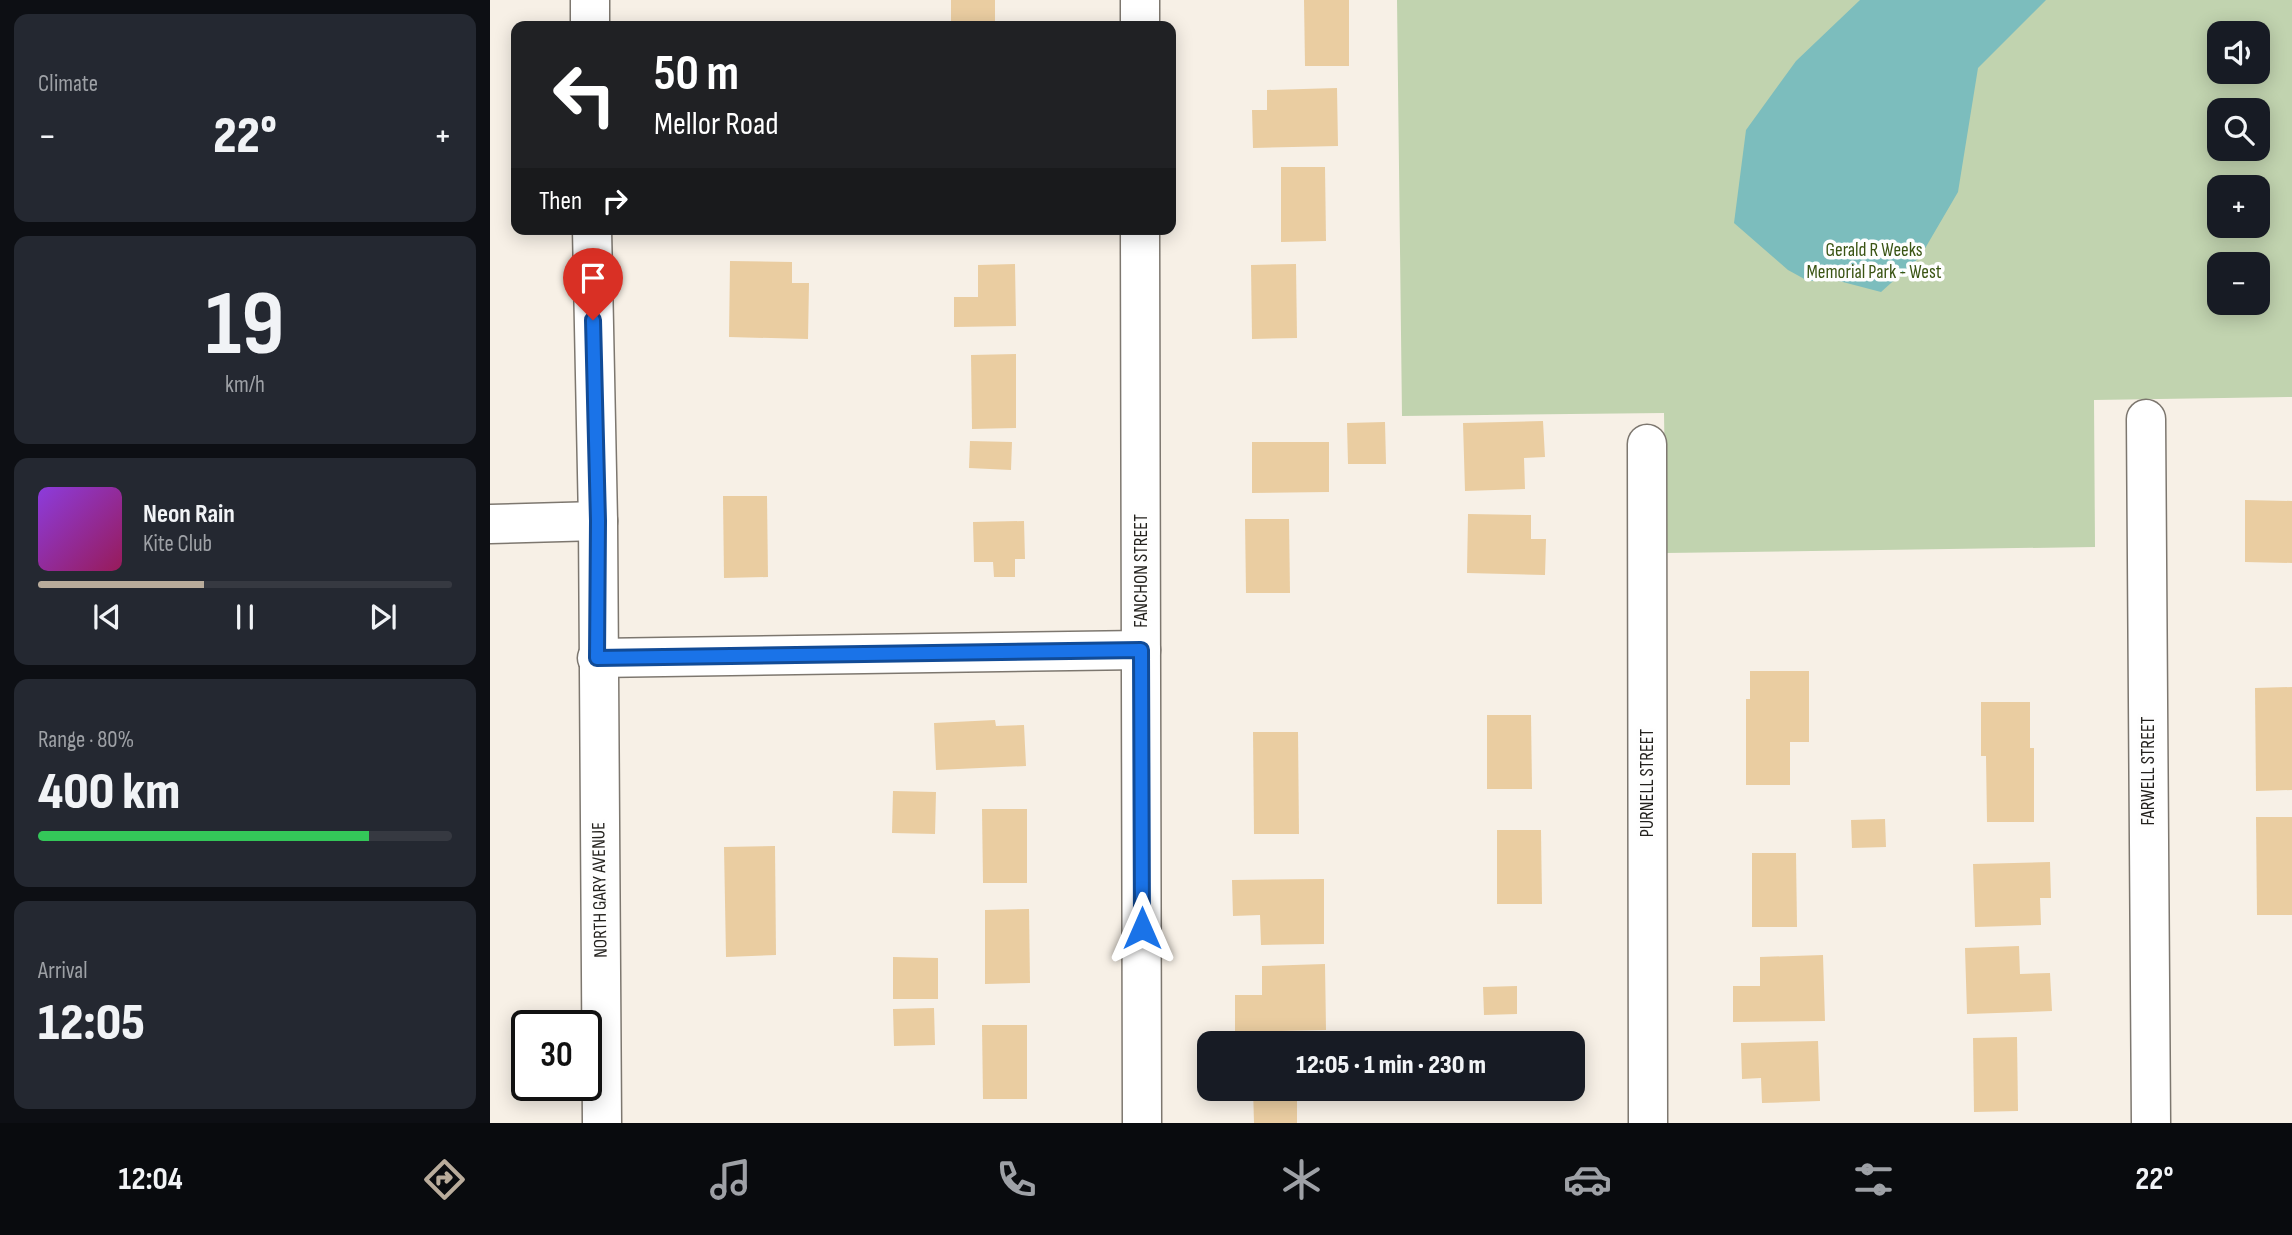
<!DOCTYPE html>
<html lang="en">
<head>
<meta charset="utf-8">
<style>
  :root { --surface:#171b24; --page:#242831; --text:#f1f3f6; --muted:#9ea1a6; --line:#363941; --accent:#b9ac9b }
  body { margin:0; font-family:"Sofia Sans Condensed",sans-serif; background:var(--page); color:var(--text); height:100vh; display:flex; flex-direction:column; font-size:26px; white-space:nowrap }
  * { box-sizing:border-box; margin:0 }
  p { font-size:23px; color:var(--muted) }
  .icon { flex:none; width:38px; height:38px; fill:none; stroke:currentColor; stroke-width:2; stroke-linecap:round; stroke-linejoin:round }
  .map { position:relative; flex:1; overflow:hidden }
  .sheet { display:flex; flex-direction:column; gap:14px; padding:14px; background:#0d0f14; width:490px }
  .sheet>* { flex:none }
  .hud { position:absolute; left:21px; top:21px; width:665px; height:214px; border-radius:14px; box-shadow:0 4px 18px #0003; background:#202124; color:#fff; overflow:hidden }
  .fabs { position:absolute; left:1717px; top:21px; display:grid; gap:14px }
  .fabs a { display:grid; place-items:center; width:63px; height:63px; border-radius:14px; background:var(--surface); box-shadow:0 4px 18px #0003; font-size:35px }
  .speed { position:absolute; left:21px; top:1010px; display:flex; gap:14px; font-size:35px; font-weight:700; text-align:center }
  .speed>* { display:grid; place-content:center; width:91px; height:91px; border-radius:50%; background:var(--surface); box-shadow:0 4px 18px #0003; line-height:1 }
  .speed .limit { border:4px solid #111; border-radius:10px; background:#fff; color:#111 }
  .pin { position:absolute; display:grid; place-items:center; width:60px; height:60px; color:#fff; margin:-72px -30px; border-radius:50% 50% 50% 0; rotate:-45deg; box-shadow:0 0 7px #0007 }
  .pin .icon { rotate:45deg }
  .me { position:absolute; width:77px; margin:-38px; rotate:0deg; stroke-linejoin:round; filter:drop-shadow(0 0 5px #0008) }
  .turn { display:flex; align-items:center; gap:24px; height:147px; padding:0 28px; font-size:32px }
  .turn .icon { width:91px; height:91px; stroke-width:2.5 }
  .turn b { display:block; font-size:49px; line-height:60px }
  .then { display:flex; align-items:center; height:66px; padding:0 28px; background:#0003; gap:14px; font-size:26px }
  .big { font-size:52px; font-weight:800; line-height:1.1 }
  .sheet .card { flex:1; display:flex; flex-direction:column; justify-content:center; gap:10px; min-width:0; padding:0 24px; border-radius:14px; background:var(--page) }
  .sheet .dial { align-items:center; gap:0 }
  .dial b { font-size:91px; line-height:1 }
  .song { display:flex; align-items:center; gap:21px }
  .cover { width:84px; height:84px; border-radius:10px; background:linear-gradient(135deg,hsl(270 70% 55%),hsl(330 70% 35%)) }
  .played { height:7px; border-radius:4px; background:linear-gradient(90deg,var(--accent) 40%,var(--line) 40%) }
  .keys { display:flex; justify-content:space-around; direction:ltr }
  .heat { display:flex; justify-content:space-between; align-items:center; font-size:38px; direction:ltr }
  .charge { height:10px; border-radius:5px; background:linear-gradient(90deg,#34c759 80%,var(--line) 0) }
  .trip { position:absolute; left:707px; top:1031px; width:388px; height:70px; border-radius:14px; background:var(--surface); box-shadow:0 4px 18px #0003; font-weight:800; line-height:70px; text-align:center }
  .menu { display:flex; height:112px; justify-content:space-around; align-items:center; background:#090b0e; color:var(--muted) }
  .menu .icon { width:49px; height:49px }
  .menu .selected { color:var(--accent) }
  .menu b { font-size:32px; color:var(--text) }
  main { display:flex; flex:1; min-height:0 }
  .map>svg:first-child { display:block }
  .green { fill:#c1d3af; fill-rule:evenodd }
  .water { fill:#7cbdbd }
  .building { fill:#eacda1 }
  .lines { fill:none; stroke-linecap:round; stroke-linejoin:round }
  .minor-casing { stroke:#7d776f; stroke-width:41 }
  .major-casing { stroke:#7d776f; stroke-width:41 }
  .minor { stroke:#fff; stroke-width:38 }
  .major { stroke:#fff; stroke-width:38 }
  .route-casing { stroke:#114b97; stroke-width:18 }
  .route { stroke:#1a73e8; stroke-width:12 }
  .labels { text-anchor:middle; dominant-baseline:central; stroke-width:7; stroke-linejoin:round; paint-order:stroke }
  .park-label { font-size:19px; fill:#3a5413; stroke:#fefefe }
  .street-label { font-size:19px; fill:#24221e; stroke:#fefefe }
</style>
</head>
<body>
<main>
<section class="sheet">
<div class="card"><p>Climate</p>
<div class="heat"><a>−</a><b class="big">22°</b><a>+</a></div>
</div>
<div class="card dial"><b>19</b><p>km/h</p></div>
<div class="card">
<div class="song"><i class="cover"></i><div><b>Neon Rain</b><p>Kite Club</p></div></div>
<div class="played"></div>
<div class="keys"><svg class="icon" aria-label="previous" viewBox="0 0 24 24"><path d="M18 5L8 12l10 7zM5 5v14"/></svg><svg class="icon" aria-label="pause" viewBox="0 0 24 24"><path d="M8 5v14M16 5v14"/></svg><svg class="icon" aria-label="next" viewBox="0 0 24 24"><path d="M6 5l10 7-10 7zM19 5v14"/></svg></div>
</div>
<div class="card"><p>Range · 80%</p><b class="big">400 km</b><div class="charge"></div></div>
<div class="card"><p>Arrival</p><b class="big">12:05</b></div>
</section>
<div class="map">
<svg width="1802" height="1123" viewBox="0 0 1802 1123">
  <rect width="100%" height="100%" fill="#f7f0e6"/>
  <!-- green -->
  <path class="green" d="M 907,0 L 1802,0 L 1802,397 L 1604,400 L 1605,547 L 1176,553 L 1174,413 L 912,416 ZM 1729,33 L 1768,33 L 1768,72 L 1729,72 ZM 1729,110 L 1768,110 L 1768,149 L 1729,149 ZM 1729,187 L 1768,187 L 1768,226 L 1729,226 ZM 1729,264 L 1768,264 L 1768,303 L 1729,303 Z"/>
  <!-- water -->
  <polygon class="water" points="1370,0 1556,0 1488,68 1468,192 1430,257 1391,292 1349,281 1318,281 1298,270 1244,223 1256,130 1306,61"/>
  <!-- building -->
  <g class="building">
    <rect x="461" y="0" width="44" height="26"/>
    <polygon points="814,0 859,0 859,66 815,66"/>
    <polygon points="847,88 848,146 763,148 762,110 777,110 777,90"/>
    <polygon points="791,167 835,167 836,241 791,242"/>
    <polygon points="240,261 302,262 302,283 319,283 318,339 239,337"/>
    <polygon points="525,264 526,326 464,327 464,297 488,297 488,265"/>
    <polygon points="806,264 807,338 762,339 761,265"/>
    <polygon points="526,354 526,428 482,429 481,355"/>
    <polygon points="1053,421 1055,457 1034,458 1035,489 975,491 973,423"/>
    <polygon points="895,422 896,464 858,464 857,423"/>
    <polygon points="480,441 522,442 521,470 479,468"/>
    <polygon points="762,442 839,442 839,492 762,493"/>
    <polygon points="233,496 277,496 278,577 234,578"/>
    <polygon points="1755,500 1802,501 1802,563 1755,562"/>
    <polygon points="978,514 1041,515 1041,539 1056,539 1055,575 977,573"/>
    <polygon points="755,519 799,519 800,593 756,593"/>
    <polygon points="534,521 535,559 525,559 525,577 504,577 503,562 484,562 483,522"/>
    <polygon points="1260,671 1319,671 1319,742 1300,742 1300,785 1256,785 1256,699 1260,699"/>
    <polygon points="1802,687 1802,790 1766,791 1765,688"/>
    <polygon points="1491,702 1540,702 1540,748 1544,748 1544,822 1497,822 1496,756 1491,756"/>
    <polygon points="997,715 1041,715 1042,789 997,789"/>
    <polygon points="505,720 506,726 534,725 536,766 446,770 444,723"/>
    <polygon points="763,732 808,732 809,834 764,834"/>
    <polygon points="403,791 446,792 445,834 402,833"/>
    <polygon points="492,809 537,809 537,883 493,883"/>
    <polygon points="1766,817 1802,817 1802,915 1767,915"/>
    <polygon points="1395,819 1396,847 1362,848 1361,820"/>
    <polygon points="1007,830 1051,830 1052,904 1007,904"/>
    <polygon points="285,846 286,955 236,957 234,847"/>
    <polygon points="1262,853 1306,853 1307,927 1262,927"/>
    <polygon points="1560,862 1561,898 1550,898 1551,925 1485,927 1483,864"/>
    <polygon points="834,879 834,944 771,945 770,915 743,916 742,880"/>
    <polygon points="539,909 540,983 495,984 495,910"/>
    <polygon points="1529,946 1530,974 1560,973 1562,1011 1477,1014 1475,948"/>
    <polygon points="1333,955 1335,1021 1243,1022 1243,986 1270,986 1270,957"/>
    <polygon points="403,957 448,958 448,999 403,999"/>
    <polygon points="835,964 836,1030 745,1032 745,995 772,995 772,966"/>
    <polygon points="1027,986 1027,1014 994,1015 993,987"/>
    <polygon points="444,1008 445,1045 404,1046 403,1009"/>
    <polygon points="492,1025 537,1025 537,1099 493,1099"/>
    <polygon points="1527,1037 1528,1111 1484,1112 1483,1038"/>
    <polygon points="1328,1041 1330,1101 1272,1103 1271,1078 1252,1079 1251,1043"/>
    <polygon points="763,1088 807,1088 807,1123 764,1123"/>
  </g>
  <g class="lines">
    <defs>
      <g id="minor">
        <polyline points="650,0 650,26"/>
        <polyline points="650,229 652,1123"/>
        <polyline points="1656,419 1661,1123"/>
        <polyline points="1157,444 1158,1123"/>
        <polyline points="0,524 108,521"/>
        <polyline points="107,658 651,650"/>
      </g>
      <g id="major">
        <polyline points="100,0 100,26"/>
        <polyline points="102,229 108,521 112,1123"/>
      </g>
    </defs>
    <!-- minor casing -->
    <use href="#minor" class="minor-casing"/>
    <!-- major casing -->
    <use href="#major" class="major-casing"/>
    <!-- minor -->
    <use href="#minor" class="minor"/>
    <!-- major -->
    <use href="#major" class="major"/>
  </g>
  <g class="lines">
    <defs>
      <polyline id="route" points="103,320 108,521 107,658 651,650 652,928"/>
    </defs>
    <!-- route casing -->
    <use href="#route" class="route-casing"/>
    <!-- route -->
    <use href="#route" class="route"/>
  </g>
  <g class="labels">
    <!-- park labels -->
    <g class="park-label">
      <text x="1384" y="250">Gerald R Weeks<tspan x="1384" dy="22">Memorial Park - West</tspan></text>
    </g>
    <!-- street labels -->
    <g class="street-label">
      <text transform="translate(651 571) rotate(-90)">FANCHON STREET</text>
      <text transform="translate(1658 771) rotate(-90)">FARWELL STREET</text>
      <text transform="translate(1157 783) rotate(-90)">PURNELL STREET</text>
      <text transform="translate(110 890) rotate(-91)">NORTH GARY AVENUE</text>
    </g>
  </g>
</svg>
<div class="fabs">
<a><svg class="icon" aria-label="sound" viewBox="0 0 24 24"><path d="M4 9h4l5-4v14l-5-4H4zM17 9q2 3 0 6"/></svg></a>
<a><svg class="icon" aria-label="search" viewBox="0 0 24 24"><circle cx="10" cy="10" r="6"/><path d="M15 15l6 6"/></svg></a>
<a>+</a>
<a>−</a>
</div>
<div class="speed"><div class="limit">30</div></div>
<div class="pin" style="left:103px;top:320px;background:#d93025"><svg class="icon" aria-label="arrive" viewBox="0 0 24 24"><path d="M6 21V4h12l-3 4 3 4H6"/></svg></div>
<svg class="me" style="left:652px;top:928px" viewBox="-20 -20 40 40"><path d="M0-17L14 15 0 8-14 15z" fill="#1a73e8" stroke="#fff" stroke-width="4"/></svg>
<div class="trip">12:05 · 1 min · 230 m</div>
<div class="hud">
<div class="turn"><svg class="icon" aria-label="left" viewBox="0 0 24 24"><path d="M17 20v-9H6M10 6l-5 5 5 5"/></svg><div><b>50 m</b>Mellor Road</div></div>
<div class="then">Then<svg class="icon" aria-label="right" viewBox="0 0 24 24"><path d="M7 20v-9h11M14 6l5 5-5 5"/></svg></div>
</div>
</div>
</main>
<nav class="menu">
<b>12:04</b>
<svg class="icon selected" aria-label="directions" viewBox="0 0 24 24"><path d="M12 3l9 9-9 9-9-9zM9 14v-3h6M13 9l2 2-2 2"/></svg>
<svg class="icon" aria-label="music" viewBox="0 0 24 24"><path d="M9 18V5l10-2v13"/><circle cx="6" cy="18" r="3"/><circle cx="16" cy="16" r="3"/></svg>
<svg class="icon" aria-label="phone" viewBox="0 0 24 24"><path d="M5 4h4l2 5-3 2q2 4 5 5l2-3 5 2v4C11 20 4 13 5 4z"/></svg>
<svg class="icon" aria-label="climate" viewBox="0 0 24 24"><path d="M12 3v18M4 7l16 10M4 17L20 7"/></svg>
<svg class="icon" aria-label="car" viewBox="0 0 24 24"><path d="M5 17H2v-5l4-1 3-4h7l3 4 3 1v5h-3M9 17h6M6 11h13"/><circle cx="7" cy="17" r="2"/><circle cx="17" cy="17" r="2"/></svg>
<svg class="icon" aria-label="filters" viewBox="0 0 24 24"><path d="M4 7h16M4 17h16"/><circle cx="9" cy="7" r="2"/><circle cx="15" cy="17" r="2"/></svg>
<b>22°</b>
</nav>
</body>
</html>
